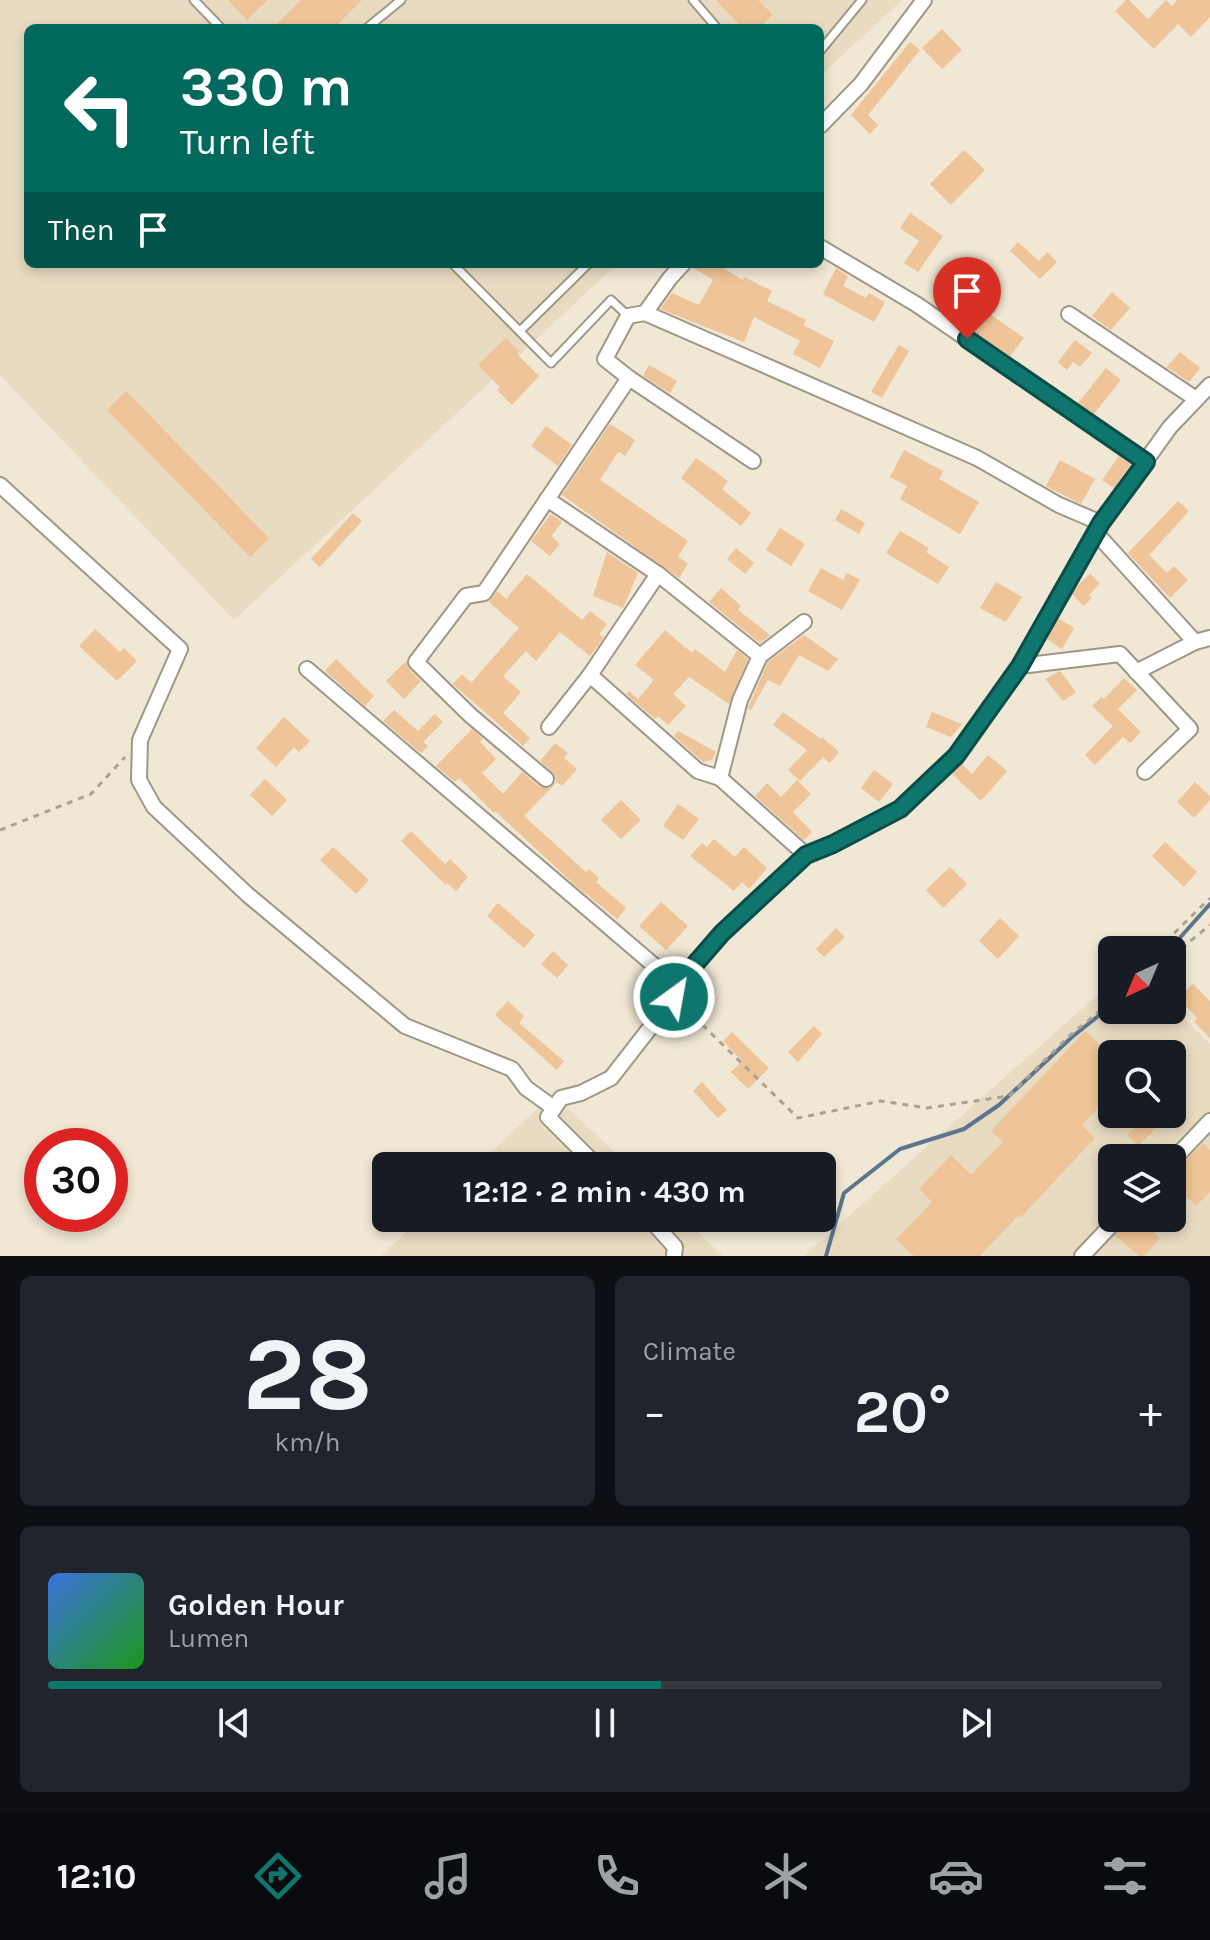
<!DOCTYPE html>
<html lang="en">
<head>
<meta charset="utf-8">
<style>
  :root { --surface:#171b24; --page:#20242c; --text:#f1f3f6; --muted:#9ea1a6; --line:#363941; --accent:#0f766e }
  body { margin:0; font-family:Karla,sans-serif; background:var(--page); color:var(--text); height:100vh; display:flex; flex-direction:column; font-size:30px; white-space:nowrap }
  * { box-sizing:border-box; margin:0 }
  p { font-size:26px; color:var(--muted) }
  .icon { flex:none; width:44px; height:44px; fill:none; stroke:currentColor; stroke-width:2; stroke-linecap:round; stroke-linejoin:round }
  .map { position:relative; height:1256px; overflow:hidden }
  .side { display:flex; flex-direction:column; gap:20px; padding:20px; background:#0d0f14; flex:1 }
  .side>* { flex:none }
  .guide { position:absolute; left:24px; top:24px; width:800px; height:244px; border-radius:12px; box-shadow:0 4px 12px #0003; background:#00695c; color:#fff; overflow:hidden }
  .needle { width:52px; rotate:224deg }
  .tools { position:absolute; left:1098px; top:936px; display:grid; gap:16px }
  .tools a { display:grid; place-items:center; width:88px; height:88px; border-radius:12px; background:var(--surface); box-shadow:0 4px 12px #0003; font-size:40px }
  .speed { position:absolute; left:24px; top:1128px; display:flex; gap:16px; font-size:40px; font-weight:700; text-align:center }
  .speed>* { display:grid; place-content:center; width:104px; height:104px; border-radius:50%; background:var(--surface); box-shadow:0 4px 12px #0003; line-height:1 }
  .speed .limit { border:12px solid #d22; background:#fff; color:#111 }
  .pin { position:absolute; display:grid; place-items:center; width:68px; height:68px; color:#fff; margin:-82px -34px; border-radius:50% 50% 50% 0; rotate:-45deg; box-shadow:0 0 8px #0007 }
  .pin .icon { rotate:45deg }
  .me { position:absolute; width:88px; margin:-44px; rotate:32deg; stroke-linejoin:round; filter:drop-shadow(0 0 6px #0008) }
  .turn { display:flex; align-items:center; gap:28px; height:168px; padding:0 24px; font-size:36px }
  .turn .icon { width:104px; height:104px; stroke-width:2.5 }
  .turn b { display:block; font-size:56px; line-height:68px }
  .then { display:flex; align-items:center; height:76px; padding:0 24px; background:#0003; gap:16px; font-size:30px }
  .big { font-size:60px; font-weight:700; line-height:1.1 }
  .side .card { flex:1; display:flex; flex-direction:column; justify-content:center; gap:12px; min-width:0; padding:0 28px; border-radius:12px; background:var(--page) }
  .side .dial { align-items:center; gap:0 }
  .dial b { font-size:104px; line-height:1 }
  .song { display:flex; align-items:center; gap:24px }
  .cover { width:96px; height:96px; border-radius:12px; background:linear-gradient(135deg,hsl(220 70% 55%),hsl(120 70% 35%)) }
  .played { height:8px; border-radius:4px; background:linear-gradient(90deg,var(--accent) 55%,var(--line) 55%) }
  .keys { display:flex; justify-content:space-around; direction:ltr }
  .heat { display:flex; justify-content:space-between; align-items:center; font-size:44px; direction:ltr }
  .side .tiles { flex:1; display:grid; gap:20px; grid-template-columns:1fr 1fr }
  .card:last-child { grid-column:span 2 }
  .trip { position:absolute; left:372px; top:1152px; width:464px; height:80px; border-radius:12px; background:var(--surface); box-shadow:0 4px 12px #0003; font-weight:700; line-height:80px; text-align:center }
  .tabs { display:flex; height:128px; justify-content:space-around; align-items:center; background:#090b0e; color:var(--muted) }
  .tabs .icon { width:56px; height:56px }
  .tabs .selected { color:var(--accent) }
  .tabs b { font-size:36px; color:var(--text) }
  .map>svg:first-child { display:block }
  .built { fill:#e8dbc1; fill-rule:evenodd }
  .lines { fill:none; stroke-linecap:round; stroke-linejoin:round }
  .stream { stroke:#5b758f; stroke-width:4 }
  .building { fill:#eec498 }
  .lane-casing { stroke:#9f9785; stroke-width:11 }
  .street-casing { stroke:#9f9785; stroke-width:18 }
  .path { stroke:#aaa395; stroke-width:3; stroke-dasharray:6 6; stroke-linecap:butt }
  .lane { stroke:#fff; stroke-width:7 }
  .street { stroke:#fff; stroke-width:14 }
  .route-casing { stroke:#0a4d48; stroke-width:20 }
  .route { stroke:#0f766e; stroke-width:14 }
</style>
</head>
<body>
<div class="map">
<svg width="1210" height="1256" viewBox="0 0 1210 1256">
  <rect width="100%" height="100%" fill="#f0e7d4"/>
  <!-- built -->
  <g class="built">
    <polygon points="0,0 902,0 820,76 820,28 28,28 28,264 617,264 234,620 0,375"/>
    <path d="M 1112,982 L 1112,1010 L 1172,1010 L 1172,1006 L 1210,1044 L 1210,1256 L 804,1256 ZM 1112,1054 L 1172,1054 L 1172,1114 L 1112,1114 ZM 1112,1158 L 1172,1158 L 1172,1218 L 1112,1218 Z"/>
    <polygon points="553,1094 629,1166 476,1166"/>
    <polygon points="421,1218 683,1218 723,1256 381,1256"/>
  </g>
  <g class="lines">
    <!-- stream -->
    <g class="stream">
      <polyline points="1169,950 1210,904"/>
      <polyline points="826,1256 844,1193 900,1149 964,1129 999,1105 1072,1037 1112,1005"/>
    </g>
  </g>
  <!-- building -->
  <g class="building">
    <polygon points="228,0 268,0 247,20"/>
    <polygon points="301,0 362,0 334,28 273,28"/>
    <polygon points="716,0 758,0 773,15 759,28 743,28"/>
    <polygon points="1126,0 1129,0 1148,19 1166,0 1172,6 1177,0 1210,0 1210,17 1191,37 1178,24 1154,49 1115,11"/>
    <polygon points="942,29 962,50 942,69 922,48"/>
    <polygon points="910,42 920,50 868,115 878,125 870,134 851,115"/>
    <polygon points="964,150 985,170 951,205 930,184"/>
    <polygon points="910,213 943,236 918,272 904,263 919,241 900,228"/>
    <polygon points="1018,242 1039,261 1047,252 1057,262 1040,279 1010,251"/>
    <polygon points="693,264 717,264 743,280 744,277 772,291 767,301 806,320 803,325 834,341 820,368 793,354 800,341 754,317 744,342 660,309 672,293 699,305 713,280 692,267"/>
    <polygon points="836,268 848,276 843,286 866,298 869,293 885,302 874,322 823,294"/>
    <polygon points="1112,292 1130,308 1111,330 1092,316"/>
    <polygon points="960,305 979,317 984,310 1024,338 1010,356 952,317"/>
    <polygon points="506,338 519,351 517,354 539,376 512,405 497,390 500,387 478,365"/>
    <polygon points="1075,340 1092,353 1080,367 1073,362 1067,370 1058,362"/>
    <polygon points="899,345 909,351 882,398 871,392"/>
    <polygon points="1180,352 1200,368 1189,382 1167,367"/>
    <polygon points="649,365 677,381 670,393 643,376"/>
    <polygon points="1106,368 1121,380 1094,414 1078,403"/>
    <polygon points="126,391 269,538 250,557 107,410"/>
    <polygon points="610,424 635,440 625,456 618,452 600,480 688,541 678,556 688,564 679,578 562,495"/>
    <polygon points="546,426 572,445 558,466 531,446"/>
    <polygon points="904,450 943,471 939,479 979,502 960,534 900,499 907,486 890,477"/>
    <polygon points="1119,456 1131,464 1114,488 1102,480"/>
    <polygon points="696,458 728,481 722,489 751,513 741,526 681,478"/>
    <polygon points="1060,460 1095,479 1081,504 1046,486"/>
    <polygon points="1178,501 1189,511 1149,555 1167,573 1174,566 1188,580 1170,598 1128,553"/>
    <polygon points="841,509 865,523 859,534 835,520"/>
    <polygon points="353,513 362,521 320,567 311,559"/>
    <polygon points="551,514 562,522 551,536 560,544 550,556 531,541"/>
    <polygon points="780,528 805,544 791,566 766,550"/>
    <polygon points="900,531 929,548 926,552 949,567 938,584 886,553"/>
    <polygon points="736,548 754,563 745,574 727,559"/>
    <polygon points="607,552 638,573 623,608 593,596"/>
    <polygon points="821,568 843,580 847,573 860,580 842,610 808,591"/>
    <polygon points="527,574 582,620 590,611 607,624 599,634 604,637 590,656 560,632 536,661 526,651 503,676 521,692 503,713 530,738 523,746 453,684 462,674 471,683 519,628 489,602 497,591 506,599"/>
    <polygon points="1090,574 1100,583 1089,595 1092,598 1083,606 1072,594 1077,586"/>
    <polygon points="996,582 1022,597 1006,622 980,608"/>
    <polygon points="721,588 741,606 738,610 770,635 760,643 709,602"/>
    <polygon points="1058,618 1074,628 1062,649 1047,639"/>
    <polygon points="95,629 120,652 124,648 137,661 117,681 79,646"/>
    <polygon points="665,630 692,653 695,649 725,672 737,650 748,659 729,704 689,677 673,694 686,706 668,725 658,716 655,719 626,694 629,691 638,699 654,680 635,665"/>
    <polygon points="804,635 838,659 828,671 799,655 780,686 768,680 751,710 748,708 768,662"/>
    <polygon points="336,659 374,696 365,706 325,671"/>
    <polygon points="406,661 409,669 421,681 404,699 386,681"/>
    <polygon points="1060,671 1076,692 1063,701 1045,679"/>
    <polygon points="1124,678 1137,690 1118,709 1141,732 1130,743 1123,737 1095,765 1085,755 1113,726 1092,706 1101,697 1104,699"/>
    <polygon points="394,710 418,731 435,714 443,722 423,742 428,746 421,753 383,721"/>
    <polygon points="783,712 821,739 822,737 839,752 830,763 823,757 800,781 788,770 807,750 773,725"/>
    <polygon points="932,712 962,724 951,737 926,727"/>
    <polygon points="284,717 310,741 299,752 294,747 276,767 256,748"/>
    <polygon points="472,729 483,739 480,742 496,759 482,773 503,794 522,772 540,787 550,788 556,782 555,775 540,761 555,743 568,753 564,758 577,769 562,786 557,782 524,816 586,872 589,869 599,878 596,882 626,908 617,919 575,885 495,811 494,813 459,778 455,782 436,766"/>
    <polygon points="678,731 716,752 712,760 703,762 674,736"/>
    <polygon points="988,755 1007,771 981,801 952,774 962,764 972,774"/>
    <polygon points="874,770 893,784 879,802 861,788"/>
    <polygon points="265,779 287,800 272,816 250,795"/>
    <polygon points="797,780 811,794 793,812 812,832 804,840 755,796 767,783 781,797"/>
    <polygon points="1195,782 1210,796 1210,800 1194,818 1177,802"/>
    <polygon points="621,800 641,820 621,839 601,820"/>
    <polygon points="678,804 699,819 683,840 663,826"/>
    <polygon points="411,831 445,864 450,859 468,877 456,891 447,883 446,885 401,841"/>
    <polygon points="714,839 735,857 744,847 767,868 749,889 742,882 734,891 690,856 702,843 707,847"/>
    <polygon points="1165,842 1197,872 1184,887 1152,856"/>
    <polygon points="333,847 369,880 356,894 320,860"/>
    <polygon points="950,867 967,884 943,908 926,890"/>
    <polygon points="661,902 688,926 666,950 639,926"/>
    <polygon points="498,903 535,935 524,948 487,916"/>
    <polygon points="1000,918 1019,936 998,959 979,941"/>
    <polygon points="836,928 845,937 824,957 816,949"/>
    <polygon points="553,951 568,965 557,978 541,964"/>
    <polygon points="1193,984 1210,1001 1210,1038 1194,1022 1197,1018 1178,998"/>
    <polygon points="508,1001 524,1016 519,1023 564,1061 557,1070 495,1015"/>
    <polygon points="814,1026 822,1034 798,1062 788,1052"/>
    <polygon points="1085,1031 1112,1056 1112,1093 1082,1125 1095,1138 1021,1217 1019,1215 980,1256 914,1256 896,1239 932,1202 919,1189 951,1155 971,1175 1003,1142 991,1131"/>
    <polygon points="732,1032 769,1068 748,1089 731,1072 742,1061 723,1041"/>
    <polygon points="702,1082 727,1110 718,1118 693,1091"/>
    <polygon points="1148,1114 1170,1114 1138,1146 1127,1135"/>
    <polygon points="1203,1143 1210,1150 1210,1192 1196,1206 1172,1181 1172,1171 1179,1168"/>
    <polygon points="1129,1218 1138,1218 1160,1238 1144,1256 1139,1256 1115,1235"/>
  </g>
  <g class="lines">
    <defs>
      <g id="lane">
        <polyline points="194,0 221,28"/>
        <polyline points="693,0 717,28"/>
        <polyline points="367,28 401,0"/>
        <polyline points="820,51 862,0"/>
        <polyline points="453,264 551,363 611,300 628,316"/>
        <polyline points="520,331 588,264"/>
      </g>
      <g id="street">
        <polyline points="820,126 861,84 924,0"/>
        <polyline points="820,247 916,304 1146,462"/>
        <polyline points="645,313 977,458 1059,505 1101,523"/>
        <polyline points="1069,314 1196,399"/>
        <polyline points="629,378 753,461"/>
        <polyline points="0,485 180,649 140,740 139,780 154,807 248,895 405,1026 512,1069 526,1088 554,1108"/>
        <polyline points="547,499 658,574 760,656"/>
        <polyline points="1096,533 1195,642"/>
        <polyline points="1020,666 1120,654 1190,729 1145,772"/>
        <polyline points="307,669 677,985"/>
        <polyline points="1136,672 1195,642 1210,638"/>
        <polyline points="590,675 698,771 720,778 806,855"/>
        <polyline points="549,727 590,675 658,574"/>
        <polyline points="720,778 740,700 760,656 804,622"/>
        <polyline points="546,779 470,715 416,662 466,596 484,593 629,378 605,359 628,316 645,313 670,278 683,264"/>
        <polyline points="1172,1161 1210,1121"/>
        <polyline points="597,1166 548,1117 561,1098 581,1093 611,1078 674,997 677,985 722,933 806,855 833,844 900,809 956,756 1020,666 1101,523 1170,427 1210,385"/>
        <polyline points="649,1218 675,1247 674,1256"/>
        <polyline points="1082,1256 1118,1218"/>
      </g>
    </defs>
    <!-- lane casing -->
    <use href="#lane" class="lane-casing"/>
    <!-- street casing -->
    <use href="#street" class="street-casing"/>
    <!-- path -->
    <g class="path">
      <polyline points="0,830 91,794 125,757"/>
      <polyline points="1157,950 1210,898"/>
      <polyline points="1172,956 1210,925"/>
      <polyline points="685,1008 798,1118 881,1101 927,1108 1009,1096 1068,1037 1112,1001"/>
    </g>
    <!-- lane -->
    <use href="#lane" class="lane"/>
    <!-- street -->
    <use href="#street" class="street"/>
  </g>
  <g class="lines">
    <defs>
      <polyline id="route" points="674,997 677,985 722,933 806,855 833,844 900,809 956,756 1020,666 1101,523 1146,462 967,339"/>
    </defs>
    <!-- route casing -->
    <use href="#route" class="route-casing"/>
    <!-- route -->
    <use href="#route" class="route"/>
  </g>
</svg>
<div class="tools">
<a><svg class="needle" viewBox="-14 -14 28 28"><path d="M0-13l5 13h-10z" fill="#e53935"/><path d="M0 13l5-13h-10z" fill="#9ea1a6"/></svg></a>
<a><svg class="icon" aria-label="search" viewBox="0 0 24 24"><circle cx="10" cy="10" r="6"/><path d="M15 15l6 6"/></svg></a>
<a><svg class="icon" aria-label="layers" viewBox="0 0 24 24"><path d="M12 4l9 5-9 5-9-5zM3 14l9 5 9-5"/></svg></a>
</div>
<div class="speed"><div class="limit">30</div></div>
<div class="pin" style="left:967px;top:339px;background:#d93025"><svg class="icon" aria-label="arrive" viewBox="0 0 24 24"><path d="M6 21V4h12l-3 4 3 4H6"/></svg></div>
<svg class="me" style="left:674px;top:997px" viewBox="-20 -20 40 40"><circle r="17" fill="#0f766e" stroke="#fff" stroke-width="3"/><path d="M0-11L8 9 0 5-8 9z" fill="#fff"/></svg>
<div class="trip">12:12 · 2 min · 430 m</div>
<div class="guide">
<div class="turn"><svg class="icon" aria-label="left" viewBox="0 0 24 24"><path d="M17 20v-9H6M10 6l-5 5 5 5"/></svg><div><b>330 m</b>Turn left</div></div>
<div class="then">Then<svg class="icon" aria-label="arrive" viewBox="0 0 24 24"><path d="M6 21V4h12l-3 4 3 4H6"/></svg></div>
</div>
</div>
<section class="side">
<div class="tiles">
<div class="card dial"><b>28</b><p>km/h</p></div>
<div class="card"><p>Climate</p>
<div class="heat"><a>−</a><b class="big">20°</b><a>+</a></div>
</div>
<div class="card">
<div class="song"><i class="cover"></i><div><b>Golden Hour</b><p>Lumen</p></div></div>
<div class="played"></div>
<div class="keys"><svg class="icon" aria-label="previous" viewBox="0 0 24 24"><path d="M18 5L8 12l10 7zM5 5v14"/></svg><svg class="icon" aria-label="pause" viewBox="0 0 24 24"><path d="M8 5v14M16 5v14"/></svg><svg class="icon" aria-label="next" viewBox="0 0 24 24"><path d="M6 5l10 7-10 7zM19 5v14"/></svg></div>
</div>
</div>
</section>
<nav class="tabs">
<b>12:10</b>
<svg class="icon selected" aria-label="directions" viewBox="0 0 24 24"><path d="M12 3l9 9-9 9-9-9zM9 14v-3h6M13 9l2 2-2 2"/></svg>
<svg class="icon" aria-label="music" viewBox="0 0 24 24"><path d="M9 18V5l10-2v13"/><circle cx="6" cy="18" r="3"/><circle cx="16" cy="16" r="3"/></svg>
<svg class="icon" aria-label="phone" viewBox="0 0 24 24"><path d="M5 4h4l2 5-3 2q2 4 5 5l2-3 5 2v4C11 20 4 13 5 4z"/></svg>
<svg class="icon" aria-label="climate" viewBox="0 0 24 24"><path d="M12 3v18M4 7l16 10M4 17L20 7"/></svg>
<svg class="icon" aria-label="car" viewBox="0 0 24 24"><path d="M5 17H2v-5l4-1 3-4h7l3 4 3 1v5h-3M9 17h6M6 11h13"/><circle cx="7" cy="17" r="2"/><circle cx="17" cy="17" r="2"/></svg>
<svg class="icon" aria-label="filters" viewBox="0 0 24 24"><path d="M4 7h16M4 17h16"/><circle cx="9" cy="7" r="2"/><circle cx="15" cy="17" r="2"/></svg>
</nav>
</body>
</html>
